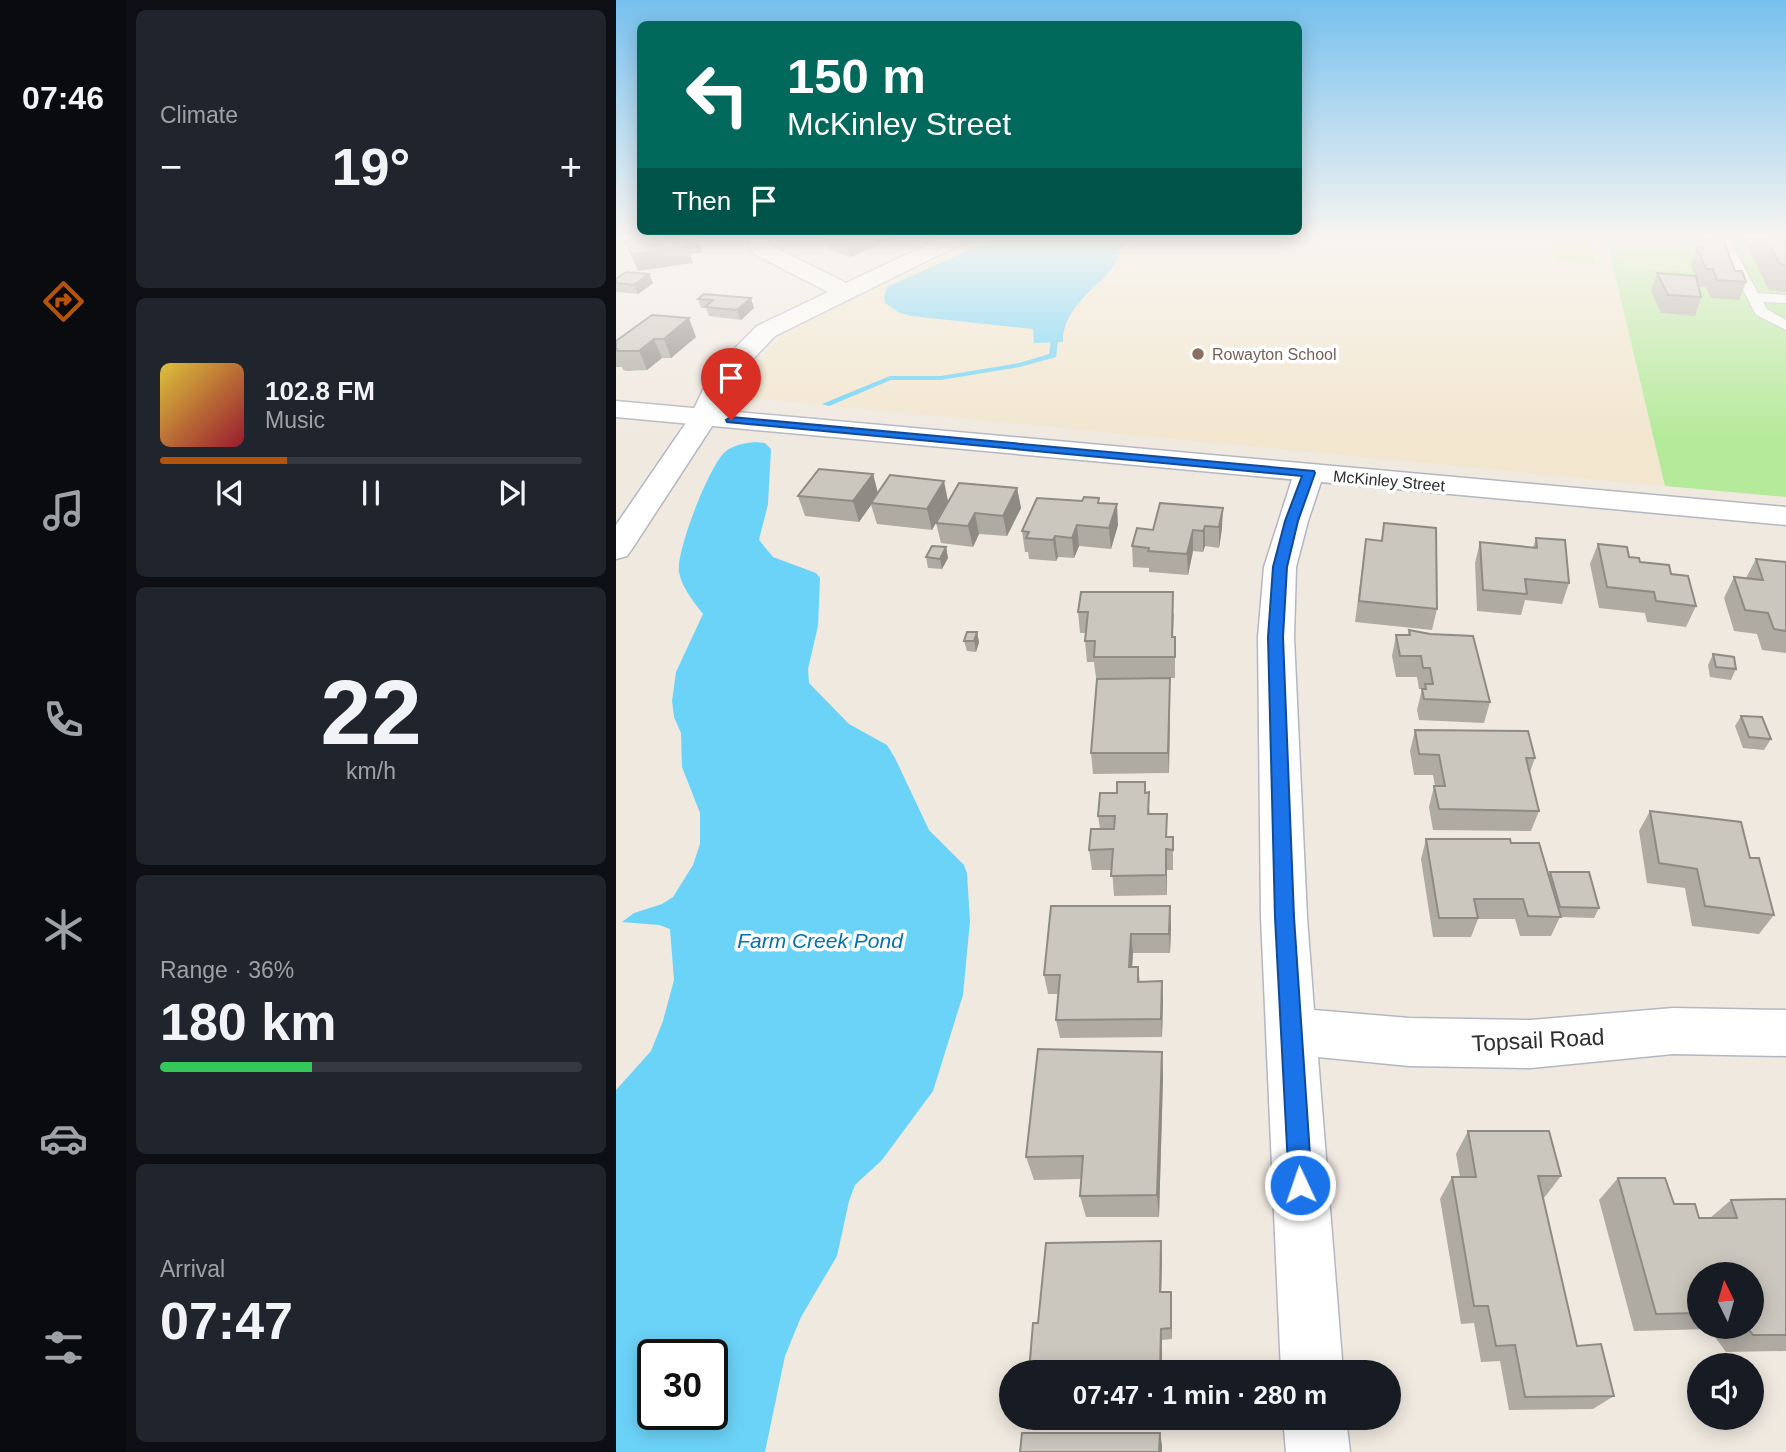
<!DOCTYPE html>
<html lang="en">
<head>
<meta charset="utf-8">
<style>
  :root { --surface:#171b24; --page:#20242c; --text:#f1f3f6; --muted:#9ea1a6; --line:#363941; --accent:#b45309 }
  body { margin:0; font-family:Arial,sans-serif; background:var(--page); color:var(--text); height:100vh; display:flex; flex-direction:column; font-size:26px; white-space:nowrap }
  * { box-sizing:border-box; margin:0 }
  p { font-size:23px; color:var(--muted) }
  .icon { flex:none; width:38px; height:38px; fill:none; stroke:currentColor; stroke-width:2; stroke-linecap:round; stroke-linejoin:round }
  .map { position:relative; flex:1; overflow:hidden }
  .panel { display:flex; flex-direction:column; gap:10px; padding:10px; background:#0d0f14; width:490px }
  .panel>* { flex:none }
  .guide { position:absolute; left:21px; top:21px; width:665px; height:214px; border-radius:10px; box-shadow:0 4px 18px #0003; background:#00695c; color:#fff; overflow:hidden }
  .needle { width:46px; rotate:355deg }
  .tools { position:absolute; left:1071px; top:1262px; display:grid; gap:14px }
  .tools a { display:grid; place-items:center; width:77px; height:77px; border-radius:50%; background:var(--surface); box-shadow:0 4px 18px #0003; font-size:35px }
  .speed { position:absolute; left:21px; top:1339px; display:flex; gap:14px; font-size:35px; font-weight:700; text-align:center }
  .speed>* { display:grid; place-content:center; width:91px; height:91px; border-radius:50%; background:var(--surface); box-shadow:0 4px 18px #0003; line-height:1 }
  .speed .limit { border:4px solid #111; border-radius:10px; background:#fff; color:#111 }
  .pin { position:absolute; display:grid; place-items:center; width:60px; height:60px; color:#fff; margin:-72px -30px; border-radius:50% 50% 50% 0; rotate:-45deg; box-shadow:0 0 7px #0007 }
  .pin .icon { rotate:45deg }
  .me { position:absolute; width:77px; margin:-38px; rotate:357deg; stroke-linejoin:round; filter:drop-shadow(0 0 5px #0008) }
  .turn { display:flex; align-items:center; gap:24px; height:147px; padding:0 35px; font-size:32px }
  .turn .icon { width:91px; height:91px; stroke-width:2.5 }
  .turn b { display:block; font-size:49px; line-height:60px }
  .then { display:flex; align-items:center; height:66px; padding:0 35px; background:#0003; gap:14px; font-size:26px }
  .big { font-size:52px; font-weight:700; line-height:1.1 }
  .panel .tile { flex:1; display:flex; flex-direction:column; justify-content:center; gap:10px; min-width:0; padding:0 24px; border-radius:10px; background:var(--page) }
  .panel .dial { align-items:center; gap:0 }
  .dial b { font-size:91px; line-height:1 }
  .song { display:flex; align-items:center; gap:21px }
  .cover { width:84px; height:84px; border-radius:10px; background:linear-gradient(135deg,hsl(50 70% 55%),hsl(350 70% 35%)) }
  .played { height:7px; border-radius:4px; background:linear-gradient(90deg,var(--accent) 30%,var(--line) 30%) }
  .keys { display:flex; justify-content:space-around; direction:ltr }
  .heat { display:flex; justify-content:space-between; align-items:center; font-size:38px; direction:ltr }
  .charge { height:10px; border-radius:5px; background:linear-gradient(90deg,#34c759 36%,var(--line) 0) }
  .trip { position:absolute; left:383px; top:1360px; width:402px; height:70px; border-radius:35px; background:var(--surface); box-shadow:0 4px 18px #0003; font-weight:700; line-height:70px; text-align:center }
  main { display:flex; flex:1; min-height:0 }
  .dock { display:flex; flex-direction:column; width:126px; justify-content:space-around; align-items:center; background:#090b0e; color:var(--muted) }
  .dock .icon { width:49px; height:49px }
  .dock .active { color:var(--accent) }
  .dock b { font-size:32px; color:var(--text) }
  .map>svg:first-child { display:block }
  .education { fill:#f2e6ce }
  .green { fill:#b4ea99 }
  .pitch { fill:#caf194 }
  .water { fill:#6cd3f8; fill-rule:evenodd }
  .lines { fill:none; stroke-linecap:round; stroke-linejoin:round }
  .stream { fill:#6cd3f8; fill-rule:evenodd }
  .lane-casing { stroke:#b4b6c2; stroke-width:2 }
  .street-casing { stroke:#b4b6c2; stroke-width:3 }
  .secondary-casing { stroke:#b4b6c2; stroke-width:3 }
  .lane { fill:#fff; fill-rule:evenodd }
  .street { fill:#fff; fill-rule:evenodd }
  .secondary { fill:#fff; fill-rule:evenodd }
  .wall { fill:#afaba3; fill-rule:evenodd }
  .shaded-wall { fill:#8e8b85 }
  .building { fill:#cbc7be; stroke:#8e8b85; stroke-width:2 }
  .route { fill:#1a73e8; stroke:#114b97; stroke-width:2 }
  .education-dot { fill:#8d6e63; stroke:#fff; stroke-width:2.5 }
  .labels { text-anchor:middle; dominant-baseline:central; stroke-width:7; stroke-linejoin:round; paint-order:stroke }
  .far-education-label { font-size:16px; fill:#785e54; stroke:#fff; text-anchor:start }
  .far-street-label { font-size:16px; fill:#2e2e2e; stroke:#fff }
  .water-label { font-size:21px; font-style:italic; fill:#0372ad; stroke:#fff }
  .near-street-label { font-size:23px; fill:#2e2e2e; stroke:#fff }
</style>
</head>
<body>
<main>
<nav class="dock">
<b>07:46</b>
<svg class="icon active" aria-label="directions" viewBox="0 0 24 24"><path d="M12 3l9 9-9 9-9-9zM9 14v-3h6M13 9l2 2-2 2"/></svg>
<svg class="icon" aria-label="music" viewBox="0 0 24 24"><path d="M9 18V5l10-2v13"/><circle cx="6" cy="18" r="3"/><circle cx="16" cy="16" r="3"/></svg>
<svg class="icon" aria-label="phone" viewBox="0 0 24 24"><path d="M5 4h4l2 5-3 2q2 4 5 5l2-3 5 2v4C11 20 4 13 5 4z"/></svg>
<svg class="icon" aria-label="climate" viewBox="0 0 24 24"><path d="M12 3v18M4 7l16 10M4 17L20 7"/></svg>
<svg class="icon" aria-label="car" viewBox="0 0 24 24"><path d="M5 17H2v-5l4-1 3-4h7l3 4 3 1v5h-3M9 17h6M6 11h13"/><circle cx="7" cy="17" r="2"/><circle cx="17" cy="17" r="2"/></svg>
<svg class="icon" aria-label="filters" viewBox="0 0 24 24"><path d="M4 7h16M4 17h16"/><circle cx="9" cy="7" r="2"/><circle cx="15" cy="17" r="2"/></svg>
</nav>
<section class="panel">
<div class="tile"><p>Climate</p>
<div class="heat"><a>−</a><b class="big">19°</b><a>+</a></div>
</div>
<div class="tile">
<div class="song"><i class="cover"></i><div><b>102.8 FM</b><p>Music</p></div></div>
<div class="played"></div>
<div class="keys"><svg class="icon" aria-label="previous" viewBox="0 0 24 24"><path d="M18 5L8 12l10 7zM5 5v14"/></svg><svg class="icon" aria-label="pause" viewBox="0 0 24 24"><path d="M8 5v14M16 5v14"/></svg><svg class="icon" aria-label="next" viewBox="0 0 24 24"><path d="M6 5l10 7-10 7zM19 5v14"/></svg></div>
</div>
<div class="tile dial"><b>22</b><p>km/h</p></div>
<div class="tile"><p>Range · 36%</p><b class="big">180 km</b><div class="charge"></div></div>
<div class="tile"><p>Arrival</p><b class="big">07:47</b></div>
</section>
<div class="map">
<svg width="1170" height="1452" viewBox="0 0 1170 1452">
  <rect width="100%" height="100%" fill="#f0e9e0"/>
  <!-- education -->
  <polygon class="education" points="367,237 990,237 1049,486 114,396 127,375 167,334"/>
  <!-- green -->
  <polygon class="green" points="990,237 1170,237 1170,497 1049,486"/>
  <!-- pitch -->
  <g class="pitch">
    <polygon points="935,237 973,237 980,264 939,260"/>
    <polygon points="1004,255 1070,259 1076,272 1008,268"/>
  </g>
  <!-- water -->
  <g class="water">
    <path d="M 382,237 L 518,237 C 515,240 508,244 506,248 C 502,254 502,261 497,267 C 478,290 446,310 447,342 L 418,343 L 417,329 L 295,316 L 284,313 L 269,303 L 268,296 L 271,287 Z"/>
    <path d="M 139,442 L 149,443 L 155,449 L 152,504 L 143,540 L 157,557 L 200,573 L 204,578 L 202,626 L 192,669 L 193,683 L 233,724 L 271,745 L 279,758 L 313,830 L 348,865 L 351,873 L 354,921 L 347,995 L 317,1091 L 266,1160 L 239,1185 L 233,1201 L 221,1256 L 185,1317 L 169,1356 L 149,1452 L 0,1452 L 0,1090 L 35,1051 L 47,1021 L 58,980 L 54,929 L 43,925 L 6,922 L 18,913 L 46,904 L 57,897 L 77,865 L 84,844 L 84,813 L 66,767 L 65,733 L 58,717 L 56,701 L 60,672 L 87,614 C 78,602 66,588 63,572 C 60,551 93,466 109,452 C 117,445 129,443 139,442 ZM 37,1354 L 96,1354 L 96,1414 L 37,1414 Z"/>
  </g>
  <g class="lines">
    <!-- stream -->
    <polygon class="stream" points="437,325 444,327 440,357 404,367 325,380 275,380 213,406 206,404 274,376 325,376 403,363 433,354"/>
    <defs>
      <polygon id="lane" points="1100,237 1112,237 1142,293 1170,295 1170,303 1147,302 1151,309 1170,320 1170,330 1140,315"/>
      <g id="street">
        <polygon points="129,237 149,237 154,245 230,283 328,237 354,237 351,241 159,336 117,380 102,417 16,549 11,556 0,559 0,525 74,417 96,371 141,326 212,292 138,254"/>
        <polygon points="693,464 703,467 708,473 692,521 680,567 678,637 691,917 698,1010 793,1018 915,1020 1057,1008 1170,1010 1170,1056 1057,1054 915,1068 793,1066 702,1057 727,1372 665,1372 645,917 642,637 648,567 678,473 683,467"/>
        <polygon points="667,1418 730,1418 734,1452 670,1452"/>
      </g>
      <polygon id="secondary" points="0,401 1170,507 1170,525 0,417"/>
    </defs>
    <!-- lane casing -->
    <use href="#lane" class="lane-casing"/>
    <!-- street casing -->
    <use href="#street" class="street-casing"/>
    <!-- secondary casing -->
    <use href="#secondary" class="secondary-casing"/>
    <!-- lane -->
    <use href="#lane" class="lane"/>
    <!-- street -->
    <use href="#street" class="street"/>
    <!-- secondary -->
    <use href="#secondary" class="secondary"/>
  </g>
  <!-- wall -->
  <g class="wall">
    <polygon points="209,237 277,237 277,238 235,257 215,251 214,247 212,246"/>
    <polygon points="1127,237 1170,237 1170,292 1153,290"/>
    <polygon points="1084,239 1130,282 1123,300 1095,298 1090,287 1083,287 1081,282 1085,297 1079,316 1045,313 1035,291 1041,273 1079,276 1075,265"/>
    <polygon points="33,274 37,283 22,294 0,292 0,279"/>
    <polygon points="88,294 138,308 125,320 93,316 90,308 85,308 82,299"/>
    <polygon points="80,337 55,358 46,358 31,370 11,371 7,370 6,367 0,367 0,341"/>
    <polygon points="257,474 262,493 332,501 316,530 261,524 255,505 243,522 189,516 182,496"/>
    <polygon points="401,488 405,508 391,536 363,534 357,547 325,543 320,523"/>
    <polygon points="484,503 502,525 495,549 463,546 458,558 442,557 440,561 413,559 412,552 409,552 406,531"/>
    <polygon points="544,503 606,528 603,548 589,546 587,552 577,551 572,575 533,572 533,568 517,567 516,546 537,530"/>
    <polygon points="768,523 821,609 816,630 739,622 747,560 765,541"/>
    <polygon points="920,538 953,583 946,604 909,600 905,615 861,611 859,563 864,542 917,548"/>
    <polygon points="982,544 1055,574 1080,606 1070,627 1031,622 1029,613 983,608 974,564"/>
    <polygon points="330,547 332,558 326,569 312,568 310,557"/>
    <polygon points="1140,559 1170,562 1170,653 1146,650 1141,634 1118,631 1108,598 1118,577 1130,578"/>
    <polygon points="462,612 558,613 557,637 559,637 559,678 480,678 478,662 471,662 469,641 470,633 464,633"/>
    <polygon points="793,630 874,702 868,723 803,720 801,710 806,689 808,689 803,689 801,677 780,677 776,656 780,635 792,635"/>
    <polygon points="361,632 363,642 360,652 351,651 348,641"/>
    <polygon points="1097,654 1120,669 1115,680 1094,677 1092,665"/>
    <polygon points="554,699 553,773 477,774 475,753"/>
    <polygon points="1125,716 1155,739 1148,750 1127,748 1119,726"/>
    <polygon points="799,730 919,758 914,772 923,811 915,831 817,830 813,807 818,786 819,786 817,775 798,775 794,751"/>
    <polygon points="529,782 530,793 534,814 552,837 557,837 557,870 551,870 551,895 498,896 496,870 476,870 473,850 484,829 482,816 501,793"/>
    <polygon points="1034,811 1158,915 1143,934 1076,926 1069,888 1031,883 1023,831"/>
    <polygon points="810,839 895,843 933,876 934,872 983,908 978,918 944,917 935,936 904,936 899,919 862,919 855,937 817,937 805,859"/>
    <polygon points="435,906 555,925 554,953 517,953 516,967 522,967 524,982 546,981 547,1000 546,1037 444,1038 440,1020 442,994 432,994 428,975"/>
    <polygon points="546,1052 547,1078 543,1217 470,1217 464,1196 466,1179 418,1180 410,1157"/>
    <polygon points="852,1131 945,1176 928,1198 927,1198 961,1346 998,1396 977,1409 893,1410 884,1361 865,1362 858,1323 845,1324 824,1199 836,1177 844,1177 840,1154"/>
    <path d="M 1002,1178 L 1058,1204 L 1083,1218 L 1094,1218 L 1115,1200 L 1170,1199 L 1170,1351 L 1110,1352 L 1093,1329 L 1018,1331 L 983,1200 ZM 1083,1274 L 1136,1326 L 1083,1326 Z"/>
    <polygon points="546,1255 545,1292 555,1292 556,1339 546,1340 422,1323"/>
  </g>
  <!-- shaded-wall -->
  <g class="shaded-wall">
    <polygon points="5,237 56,237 56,240 8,245"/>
    <polygon points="68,237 81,237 87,252 74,254 77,263 22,271 15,254"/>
    <polygon points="238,237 277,237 277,238 235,257 230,240"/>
    <polygon points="33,274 37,283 22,294 18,285"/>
    <polygon points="135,298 138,308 125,320 121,310"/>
    <polygon points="73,318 80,337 55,358 48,339"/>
    <polygon points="38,339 46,358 31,370 23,351"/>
    <polygon points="257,474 262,494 255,503 255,505 243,522 237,501"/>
    <polygon points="328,481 332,501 316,530 311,509"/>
    <polygon points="401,488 405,508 391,536 387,516"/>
    <polygon points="501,504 502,525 495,549 493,528"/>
    <polygon points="607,508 606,528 603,548 603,527"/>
    <polygon points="359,513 363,534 357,547 352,526"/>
    <polygon points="461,525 463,546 458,558 456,538"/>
    <polygon points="589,526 589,546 587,552 587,531"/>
    <polygon points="577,530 577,551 572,575 571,554"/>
    <polygon points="439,536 442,557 440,561 437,540"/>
    <polygon points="330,547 332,558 326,569 324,559"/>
    <polygon points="361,632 363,642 360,652 358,641"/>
    <polygon points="554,678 554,699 553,773 552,753"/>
    <polygon points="550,849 551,870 551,895 550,875"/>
    <polygon points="554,906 555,925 554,953 553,934"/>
    <polygon points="515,934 517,953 515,985 513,967"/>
    <polygon points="546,981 547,1000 546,1037 545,1019"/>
    <polygon points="546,1052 547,1078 543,1217 541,1195"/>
    <polygon points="545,1241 546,1255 545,1304 544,1292"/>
    <polygon points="555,1292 556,1304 556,1339 555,1328"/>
    <polygon points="545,1329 546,1340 546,1372 544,1372"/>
    <polygon points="544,1433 546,1445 546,1452 543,1452"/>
  </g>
  <!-- building -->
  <g class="building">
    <polygon points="11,237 68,237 71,246 15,254"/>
    <polygon points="220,237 238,237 230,240"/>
    <polygon points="1149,237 1170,237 1170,265 1164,264"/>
    <polygon points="1084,239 1108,242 1119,271 1126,271 1130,282 1101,280 1097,269 1090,269 1081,247 1087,248"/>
    <polygon points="10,272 33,274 18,285 0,283 0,279"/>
    <polygon points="1041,273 1080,276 1085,297 1052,295"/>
    <polygon points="88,294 135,298 121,310 89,307 97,300 82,299"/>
    <polygon points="36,315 73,318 48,339 38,339 23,351 0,351 1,349 0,348 0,341"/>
    <polygon points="203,469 257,474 237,501 182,496"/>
    <polygon points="274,475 328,481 311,509 255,503"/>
    <polygon points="343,483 401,488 387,516 359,513 352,526 320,523"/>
    <polygon points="468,497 483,498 482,503 501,504 493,528 461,525 456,538 439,536 437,540 410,538 413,532 406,531 421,498 466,501"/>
    <polygon points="544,503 607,508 603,527 589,526 587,531 577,530 571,554 532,551 533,548 516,546 521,528 537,530"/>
    <polygon points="768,523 820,528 821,609 743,601 750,539 766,541"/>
    <polygon points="920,538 949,540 953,583 909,579 911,594 867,590 864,542 921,548"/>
    <polygon points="982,544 1011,547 1013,557 1023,558 1024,562 1053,565 1055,574 1072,576 1080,606 1040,601 1038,592 991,587"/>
    <polygon points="316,546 330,547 324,559 310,557"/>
    <polygon points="1140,559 1170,562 1170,631 1158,629 1152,613 1129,610 1118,577 1147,580"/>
    <polygon points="465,592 557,592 556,637 559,637 559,657 478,657 479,641 469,641 472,612 462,612"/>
    <polygon points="793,630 814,634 857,636 874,702 808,699 806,689 810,689 809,684 817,684 814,668 807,668 805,656 784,656 780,635 794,635"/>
    <polygon points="351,632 361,632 358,641 348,641"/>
    <polygon points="1097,654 1118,657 1120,669 1100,667"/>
    <polygon points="554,678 552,753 475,753 481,679"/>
    <polygon points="1125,716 1146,717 1155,739 1133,737"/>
    <polygon points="799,730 912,731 919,758 910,758 923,811 823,809 818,786 829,786 823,755 803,754"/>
    <polygon points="501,782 529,782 529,793 533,792 532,814 551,814 550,837 557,837 557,850 550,849 550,875 495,876 497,849 473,850 475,829 498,829 499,816 482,816 484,793 501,793"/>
    <polygon points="1034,811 1125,822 1134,858 1143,858 1158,915 1089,906 1081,869 1043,863"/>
    <polygon points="810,839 894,839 895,843 923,843 945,917 912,916 907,899 858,899 862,918 823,918"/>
    <polygon points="934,872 973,872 983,908 944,907"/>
    <polygon points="435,906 554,906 553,934 515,934 513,967 522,967 522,982 546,981 545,1019 440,1020 444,975 428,975"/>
    <polygon points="422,1049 546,1052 541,1195 464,1196 467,1156 410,1157"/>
    <polygon points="852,1131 933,1131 945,1176 922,1176 961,1346 985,1344 998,1396 909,1397 899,1345 880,1346 872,1306 858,1306 836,1177 860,1177"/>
    <polygon points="1002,1178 1049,1178 1058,1204 1079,1204 1083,1218 1121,1218 1115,1200 1170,1199 1170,1335 1137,1335 1130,1326 1136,1326 1136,1274 1083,1274 1083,1313 1040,1314"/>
    <polygon points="545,1241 544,1292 555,1292 555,1328 545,1329 544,1372 413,1372 417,1323 422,1323 430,1243"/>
    <polygon points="406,1433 544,1433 543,1452 404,1452"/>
  </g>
  <!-- sky -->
  <linearGradient id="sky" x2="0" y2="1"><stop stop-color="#76c0ee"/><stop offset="0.54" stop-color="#f8f5f1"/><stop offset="1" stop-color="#f8f5f1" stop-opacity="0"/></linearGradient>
  <rect width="1170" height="440" fill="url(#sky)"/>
  <!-- route -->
  <polygon class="route" points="115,417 698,471 699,473 682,521 671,567 667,637 678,917 696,1185 692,1193 684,1196 676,1193 673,1185 659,917 652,637 657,567 669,521 686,476 111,422 110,420"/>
  <!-- markers -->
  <circle class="education-dot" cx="582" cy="354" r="7"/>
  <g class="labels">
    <!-- far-education labels -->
    <g class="far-education-label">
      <text x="596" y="354">Rowayton School</text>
    </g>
    <!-- far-street labels -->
    <g class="far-street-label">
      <text transform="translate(773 481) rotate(5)">McKinley Street</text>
    </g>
    <!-- water labels -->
    <g class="water-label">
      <text x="204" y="940">Farm Creek Pond</text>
    </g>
    <!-- near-street labels -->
    <g class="near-street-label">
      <text transform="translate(922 1040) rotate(-3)">Topsail Road</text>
    </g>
  </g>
</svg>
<div class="tools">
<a><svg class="needle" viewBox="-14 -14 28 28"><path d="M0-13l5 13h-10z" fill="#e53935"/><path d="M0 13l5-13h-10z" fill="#9ea1a6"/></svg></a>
<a><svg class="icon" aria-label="sound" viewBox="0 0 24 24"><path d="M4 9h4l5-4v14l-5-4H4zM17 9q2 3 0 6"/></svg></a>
</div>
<div class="speed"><div class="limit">30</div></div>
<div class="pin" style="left:115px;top:420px;background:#d93025"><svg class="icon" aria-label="arrive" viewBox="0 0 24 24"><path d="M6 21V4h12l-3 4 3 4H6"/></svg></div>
<svg class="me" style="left:684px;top:1185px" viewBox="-20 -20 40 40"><circle r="17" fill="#1a73e8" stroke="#fff" stroke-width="3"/><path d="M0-11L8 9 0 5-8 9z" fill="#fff"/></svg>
<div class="trip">07:47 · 1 min · 280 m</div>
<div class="guide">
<div class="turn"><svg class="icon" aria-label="left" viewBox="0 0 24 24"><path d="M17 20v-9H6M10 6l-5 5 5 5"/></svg><div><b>150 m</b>McKinley Street</div></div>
<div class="then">Then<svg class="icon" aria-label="arrive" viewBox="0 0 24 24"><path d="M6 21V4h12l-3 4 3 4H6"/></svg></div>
</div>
</div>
</main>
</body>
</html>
